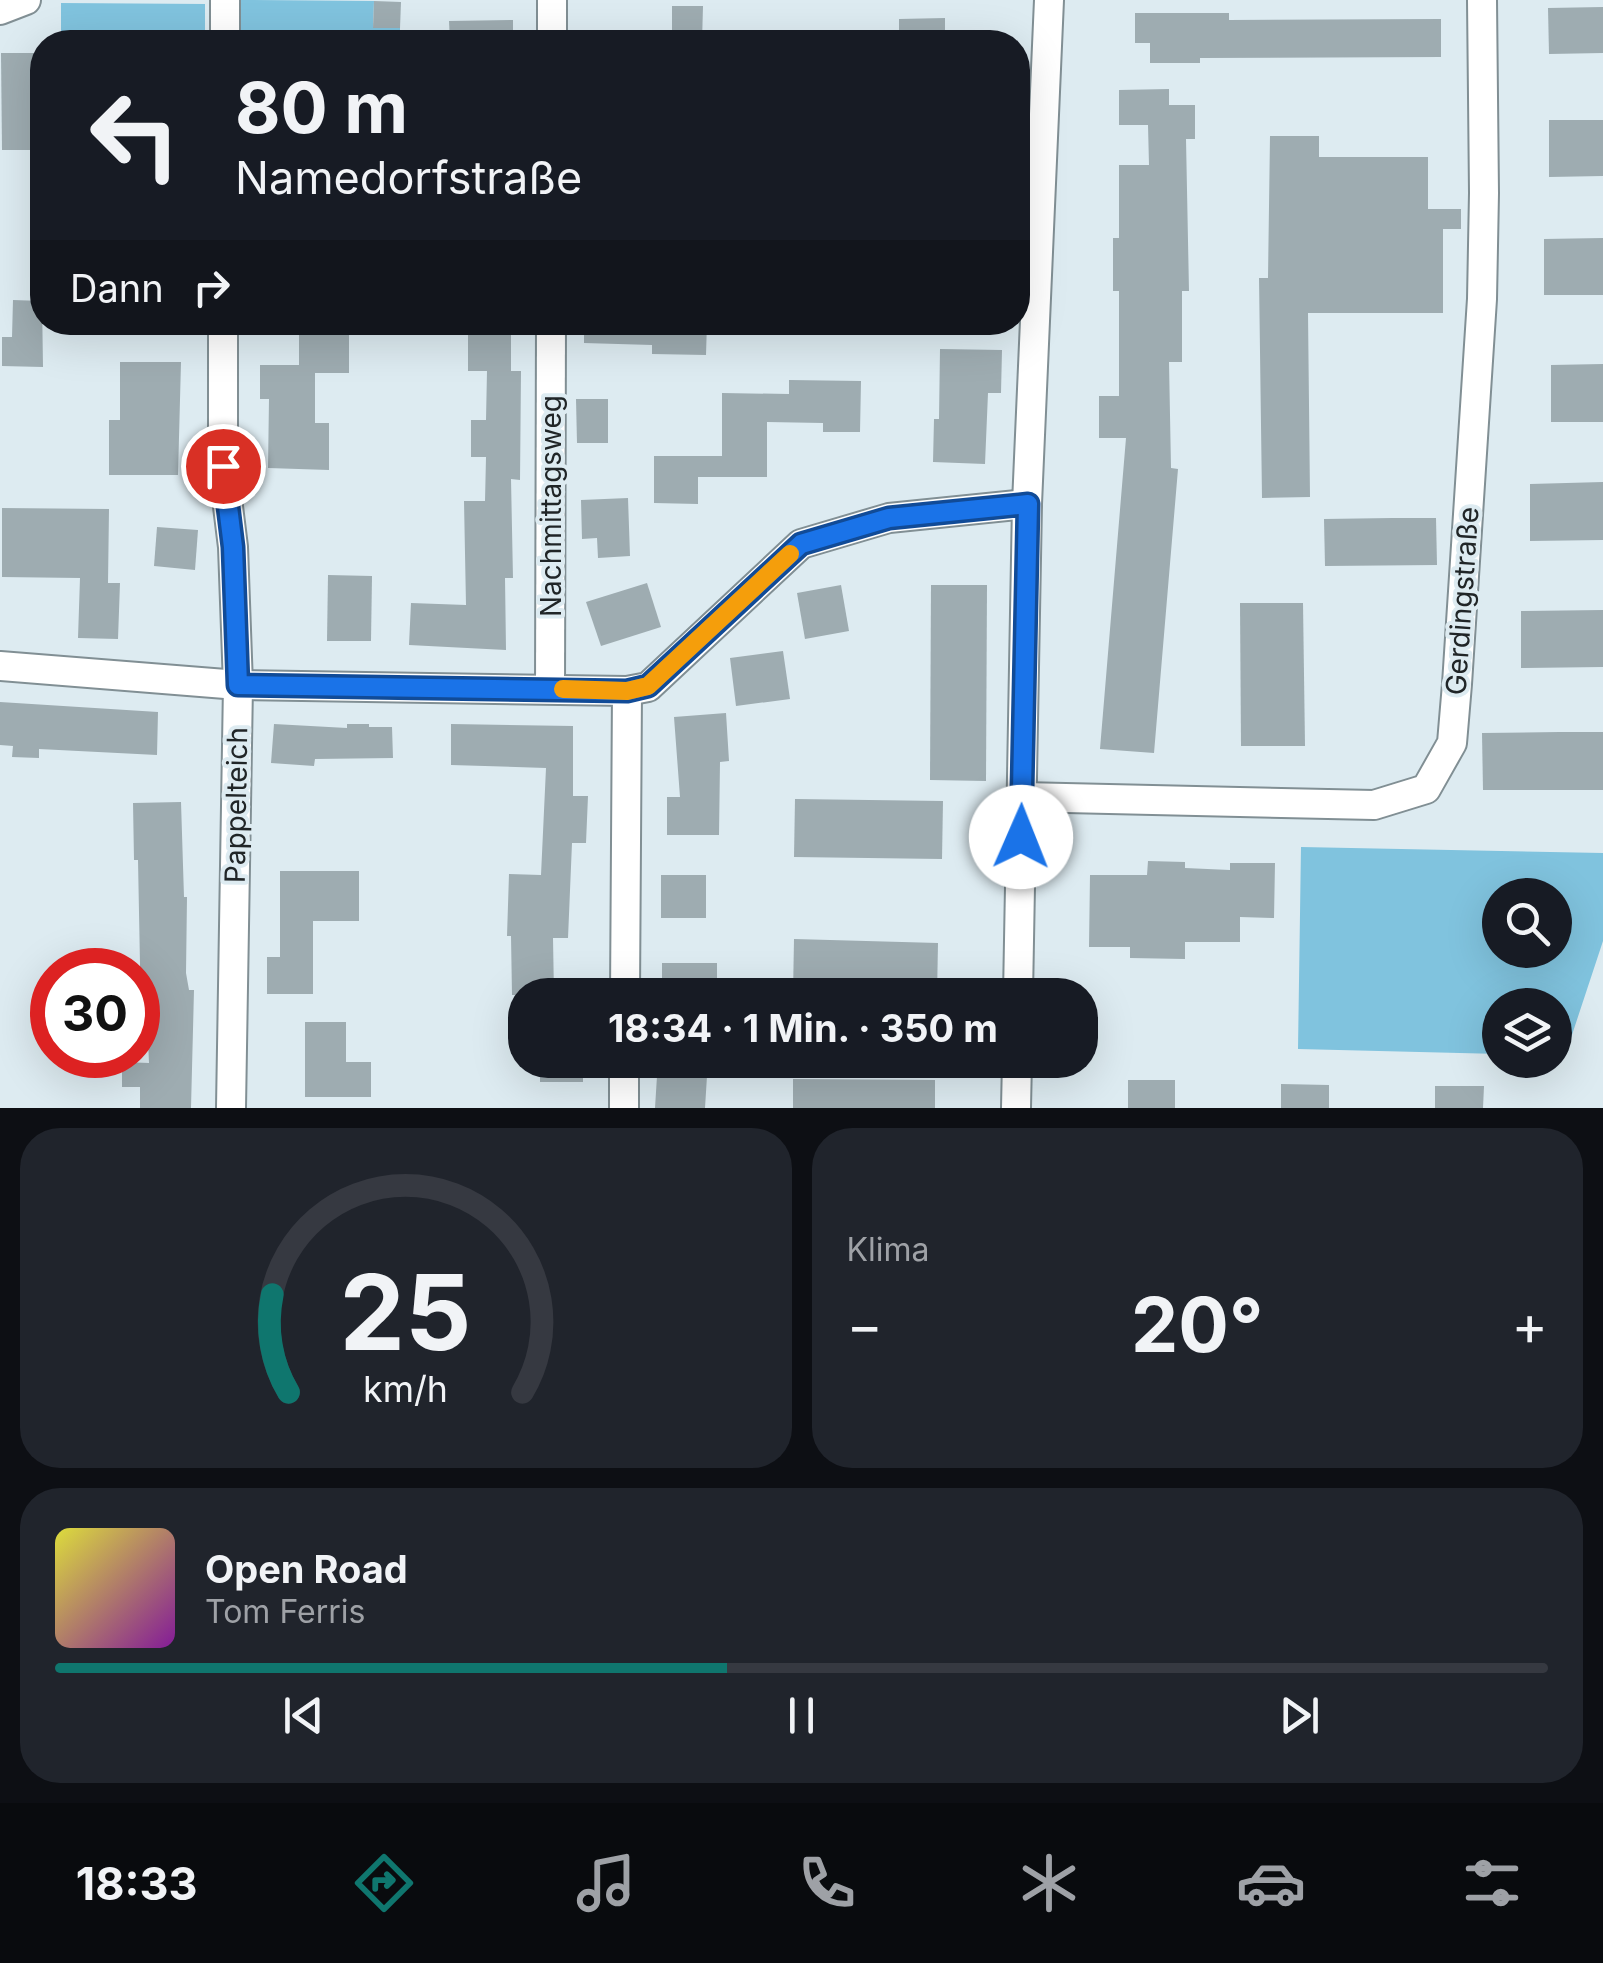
<!DOCTYPE html>
<html lang="de">
<head>
<meta charset="utf-8">
<style>
  :root { --surface:#171b24; --page:#20242c; --text:#f1f3f6; --muted:#9ea1a6; --line:#363941; --accent:#0f766e }
  body { margin:0; font-family:Inter,sans-serif; background:var(--page); color:var(--text); height:100vh; display:flex; flex-direction:column; font-size:38px; white-space:nowrap }
  * { box-sizing:border-box; margin:0 }
  p { font-size:32px; color:var(--muted) }
  .icon { flex:none; width:55px; height:55px; fill:none; stroke:currentColor; stroke-width:2; stroke-linecap:round; stroke-linejoin:round }
  .map { position:relative; height:1108px; overflow:hidden }
  .details { display:flex; flex-direction:column; gap:20px; padding:20px; background:#0d0f14; flex:1 }
  .details>* { flex:none }
  .hud { position:absolute; left:30px; top:30px; width:1000px; height:305px; border-radius:40px; box-shadow:0 10px 40px #0002; background:#171b24; color:var(--text); overflow:hidden }
  .buttons { position:absolute; left:1482px; top:878px; display:grid; gap:20px }
  .buttons a { display:grid; place-items:center; width:90px; height:90px; border-radius:50%; background:var(--surface); box-shadow:0 10px 40px #0002; font-size:50px }
  .speed { position:absolute; left:30px; top:948px; display:flex; gap:20px; font-size:50px; font-weight:700; text-align:center }
  .speed>* { display:grid; place-content:center; width:130px; height:130px; border-radius:50%; background:var(--surface); box-shadow:0 10px 40px #0002; line-height:1 }
  .speed .limit { border:15px solid #d22; background:#fff; color:#111 }
  .pin { position:absolute; display:grid; place-items:center; width:85px; height:85px; color:#fff; margin:-42px; border:5px solid #fff; border-radius:50%; box-shadow:0 2px 10px #0007 }
  .me { position:absolute; width:110px; margin:-55px; rotate:1deg; stroke-linejoin:round; filter:drop-shadow(0 0 8px #0008) }
  .turn { display:flex; align-items:center; gap:35px; height:210px; padding:0 40px; font-size:45px }
  .turn .icon { width:130px; height:130px; stroke-width:2.5 }
  .turn b { display:block; font-size:70px; line-height:85px }
  .then { display:flex; align-items:center; height:95px; padding:0 40px; background:#0003; gap:20px; font-size:38px }
  .big { font-size:75px; font-weight:700; line-height:1.1 }
  .details .widget { flex:1; display:flex; flex-direction:column; justify-content:center; gap:15px; min-width:0; padding:0 35px; border-radius:40px; background:var(--page) }
  .details .dial { align-items:center; gap:0 }
  .dial svg { height:260px; overflow:visible; fill:none; stroke:var(--line); stroke-width:7; stroke-linecap:round; text-anchor:middle }
  .dial text { fill:var(--text); stroke:none }
  .song { display:flex; align-items:center; gap:30px }
  .cover { width:120px; height:120px; border-radius:15px; background:linear-gradient(135deg,hsl(60 70% 55%),hsl(290 70% 35%)) }
  .played { height:10px; border-radius:5px; background:linear-gradient(90deg,var(--accent) 45%,var(--line) 45%) }
  .keys { display:flex; justify-content:space-around; direction:ltr }
  .heat { display:flex; justify-content:space-between; align-items:center; font-size:55px; direction:ltr }
  .details .tiles { flex:1; display:grid; gap:20px; grid-template-columns:1fr 1fr }
  .widget:last-child { grid-column:span 2 }
  .trip { position:absolute; left:508px; top:978px; width:590px; height:100px; border-radius:40px; background:var(--surface); box-shadow:0 10px 40px #0002; font-weight:700; line-height:100px; text-align:center }
  .menu { display:flex; height:160px; justify-content:space-around; align-items:center; background:#090b0e; color:var(--muted) }
  .menu .icon { width:70px; height:70px }
  .menu .current { color:var(--accent) }
  .menu b { font-size:45px; color:var(--text) }
  .map>svg:first-child { display:block }
  .green { fill:#80c3de; fill-rule:evenodd }
  .building { fill:#9eacb1 }
  .lines { fill:none; stroke-linecap:round; stroke-linejoin:round }
  .street-casing { stroke:#818f94; stroke-width:32 }
  .street { stroke:#fff; stroke-width:28 }
  .route-casing { stroke:#114b97; stroke-width:25 }
  .route { stroke:#1a73e8; stroke-width:18 }
  .slow { stroke:#f59e0b; stroke-width:18 }
  .labels { text-anchor:middle; dominant-baseline:central; stroke-width:8; stroke-linejoin:round; paint-order:stroke }
  .street-label { font-size:28px; fill:#202527; stroke:#ddebf1 }
</style>
</head>
<body>
<div class="map">
<svg width="1603" height="1108" viewBox="0 0 1603 1108">
  <rect width="100%" height="100%" fill="#ddebf1"/>
  <!-- green -->
  <g class="green">
    <polygon points="241,0 374,1 373,27 400,28 400,42 241,42"/>
    <polygon points="61,3 205,4 205,42 61,42"/>
    <path d="M 1301,847 L 1603,853 L 1603,941 L 1565,1056 L 1555,1055 L 1555,1005 L 1500,1005 L 1500,1054 L 1298,1049 ZM 1500,895 L 1555,895 L 1555,950 L 1500,950 Z"/>
  </g>
  <!-- building -->
  <g class="building">
    <polygon points="374,1 401,2 400,28 373,28"/>
    <polygon points="672,6 703,6 702,42 672,42"/>
    <polygon points="1603,7 1603,53 1549,54 1548,8"/>
    <polygon points="1135,13 1229,13 1229,20 1441,19 1441,57 1200,58 1200,63 1150,63 1150,43 1135,43"/>
    <polygon points="945,18 945,42 899,42 899,19"/>
    <polygon points="513,20 513,42 450,42 449,21"/>
    <polygon points="1,53 42,53 42,150 2,150"/>
    <polygon points="1169,89 1169,105 1195,105 1195,139 1186,139 1189,291 1182,291 1182,362 1169,362 1171,468 1178,469 1154,753 1100,749 1126,438 1099,438 1099,396 1119,396 1119,291 1113,291 1113,238 1119,238 1119,165 1149,165 1148,125 1119,125 1119,90"/>
    <polygon points="1549,120 1603,120 1603,176 1549,177"/>
    <polygon points="1270,136 1319,136 1319,157 1428,157 1428,209 1461,209 1461,229 1443,229 1443,313 1308,313 1310,497 1262,498 1259,278 1268,278"/>
    <polygon points="1603,238 1603,295 1544,295 1544,239"/>
    <polygon points="13,300 42,301 43,367 2,366 2,337 12,337"/>
    <polygon points="584,322 707,322 706,355 652,354 652,345 584,343"/>
    <polygon points="299,333 349,334 349,373 315,373 315,423 329,423 329,470 268,468 269,399 260,399 260,365 299,365"/>
    <polygon points="468,335 511,335 511,371 521,371 520,480 511,479 513,578 505,578 506,650 409,645 411,603 466,605 464,501 485,501 486,457 471,457 471,420 486,420 487,371 468,371"/>
    <polygon points="940,349 1002,350 1001,393 988,393 985,464 933,462 934,419 939,419"/>
    <polygon points="120,362 181,362 178,475 109,475 109,420 120,420"/>
    <polygon points="1603,364 1603,422 1551,422 1551,365"/>
    <polygon points="789,380 861,381 860,432 823,432 823,423 767,422 767,477 698,477 698,504 654,503 654,456 722,456 722,393 789,394"/>
    <polygon points="576,399 608,399 608,443 577,443"/>
    <polygon points="1603,482 1603,540 1530,541 1530,484"/>
    <polygon points="628,498 630,556 598,558 597,538 582,539 581,500"/>
    <polygon points="2,508 109,509 108,583 120,583 118,639 78,638 80,578 2,577"/>
    <polygon points="1392,518 1436,518 1437,565 1325,566 1324,519"/>
    <polygon points="157,527 198,530 195,570 154,566"/>
    <polygon points="328,575 372,576 371,641 327,641"/>
    <polygon points="647,583 661,627 601,646 586,602"/>
    <polygon points="841,585 849,631 805,639 797,593"/>
    <polygon points="931,585 987,585 986,781 930,780"/>
    <polygon points="1240,603 1303,603 1305,746 1241,746"/>
    <polygon points="1603,610 1603,667 1521,668 1521,611"/>
    <polygon points="783,651 790,699 736,706 730,658"/>
    <polygon points="0,702 158,712 157,755 39,749 39,758 12,757 13,746 0,745"/>
    <polygon points="726,713 729,761 720,762 719,835 667,835 667,797 680,797 674,717"/>
    <polygon points="274,724 347,728 347,724 369,724 369,727 392,727 393,758 315,759 314,766 271,763"/>
    <polygon points="451,724 573,726 573,796 588,796 586,843 572,843 568,938 553,938 554,995 512,995 511,936 507,936 509,874 541,875 546,768 451,765"/>
    <polygon points="1560,732 1603,732 1603,790 1483,790 1482,733"/>
    <polygon points="795,799 943,801 942,859 794,857"/>
    <polygon points="181,802 184,897 187,897 186,973 189,990 194,990 191,1108 140,1108 140,1087 122,1087 122,1062 149,1063 147,1017 141,1017 138,860 134,860 133,803"/>
    <polygon points="1148,861 1185,862 1185,868 1230,870 1230,863 1275,863 1274,918 1240,917 1240,942 1185,942 1185,959 1130,958 1130,947 1089,947 1090,875 1147,875"/>
    <polygon points="280,871 359,871 359,921 313,921 313,994 267,994 267,957 280,957"/>
    <rect x="661" y="875" width="45" height="43"/>
    <polygon points="794,939 938,943 937,995 793,994"/>
    <rect x="662" y="963" width="55" height="32"/>
    <polygon points="305,1022 346,1022 346,1062 371,1062 371,1097 305,1097"/>
    <rect x="540" y="1060" width="43" height="22"/>
    <polygon points="658,1060 708,1060 705,1108 655,1108"/>
    <polygon points="793,1079 935,1080 935,1108 793,1108"/>
    <rect x="1128" y="1080" width="47" height="28"/>
    <polygon points="1281,1084 1329,1085 1329,1108 1281,1108"/>
    <polygon points="1435,1086 1484,1086 1483,1108 1435,1108"/>
  </g>
  <g class="lines">
    <defs>
      <g id="street">
        <polyline points="0,10 26,0"/>
        <polyline points="225,42 225,0"/>
        <polyline points="552,42 552,0"/>
        <polyline points="223,322 223,466 233,547 238,685 231,1108"/>
        <polyline points="0,666 238,685 627,691 648,687 801,544 889,518 1027,504"/>
        <polyline points="550,689 551,322"/>
        <polyline points="1022,797 1374,805 1426,789 1452,743 1457,684 1482,299 1484,193 1482,0"/>
        <polyline points="625,995 627,691"/>
        <polyline points="1018,995 1027,504 1049,0"/>
        <polyline points="624,1108 624,1060"/>
        <polyline points="1016,1108 1017,1060"/>
      </g>
    </defs>
    <!-- street casing -->
    <use href="#street" class="street-casing"/>
    <!-- street -->
    <use href="#street" class="street"/>
  </g>
  <g class="lines">
    <defs>
      <polyline id="route" points="223,466 233,547 238,685 627,691 648,686 801,544 889,518 1028,504 1021,837"/>
    </defs>
    <!-- route casing -->
    <use href="#route" class="route-casing"/>
    <!-- route -->
    <use href="#route" class="route"/>
    <!-- slow -->
    <polyline class="slow" points="563,689 627,691 648,686 790,554"/>
  </g>
  <g class="labels">
    <!-- street labels -->
    <g class="street-label">
      <text transform="translate(551 506) rotate(-90)">Nachmittagsweg</text>
      <text transform="translate(1462 601) rotate(-86)">Gerdingstraße</text>
      <text transform="translate(236 805) rotate(-89)">Pappelteich</text>
    </g>
  </g>
</svg>
<div class="buttons">
<a><svg class="icon" aria-label="search" viewBox="0 0 24 24"><circle cx="10" cy="10" r="6"/><path d="M15 15l6 6"/></svg></a>
<a><svg class="icon" aria-label="layers" viewBox="0 0 24 24"><path d="M12 4l9 5-9 5-9-5zM3 14l9 5 9-5"/></svg></a>
</div>
<div class="speed"><div class="limit">30</div></div>
<div class="pin" style="left:223px;top:466px;background:#d93025"><svg class="icon" aria-label="arrive" viewBox="0 0 24 24"><path d="M6 21V4h12l-3 4 3 4H6"/></svg></div>
<svg class="me" style="left:1021px;top:837px" viewBox="-20 -20 40 40"><circle r="19" fill="#fff"/><path d="M0-13L10 11 0 6-10 11z" fill="#1a73e8"/></svg>
<div class="trip">18:34 · 1 Min. · 350 m</div>
<div class="hud">
<div class="turn"><svg class="icon" aria-label="left" viewBox="0 0 24 24"><path d="M17 20v-9H6M10 6l-5 5 5 5"/></svg><div><b>80 m</b>Namedorfstraße</div></div>
<div class="then">Dann<svg class="icon" aria-label="right" viewBox="0 0 24 24"><path d="M7 20v-9h11M14 6l5 5-5 5"/></svg></div>
</div>
</div>
<section class="details">
<div class="tiles">
<div class="widget dial"><svg viewBox="0 0 100 80">
<path d="M14 69A42 42 0 1 1 86 69"/>
<path d="M14 69A42 42 0 0 1 9 39" stroke="#0f766e"/>
<text x="50" y="56" font-size="32" font-weight="700">25</text>
<text x="50" y="72" font-size="11">km/h</text>
</svg></div>
<div class="widget"><p>Klima</p>
<div class="heat"><a>−</a><b class="big">20°</b><a>+</a></div>
</div>
<div class="widget">
<div class="song"><i class="cover"></i><div><b>Open Road</b><p>Tom Ferris</p></div></div>
<div class="played"></div>
<div class="keys"><svg class="icon" aria-label="previous" viewBox="0 0 24 24"><path d="M18 5L8 12l10 7zM5 5v14"/></svg><svg class="icon" aria-label="pause" viewBox="0 0 24 24"><path d="M8 5v14M16 5v14"/></svg><svg class="icon" aria-label="next" viewBox="0 0 24 24"><path d="M6 5l10 7-10 7zM19 5v14"/></svg></div>
</div>
</div>
</section>
<nav class="menu">
<b>18:33</b>
<svg class="icon current" aria-label="directions" viewBox="0 0 24 24"><path d="M12 3l9 9-9 9-9-9zM9 14v-3h6M13 9l2 2-2 2"/></svg>
<svg class="icon" aria-label="music" viewBox="0 0 24 24"><path d="M9 18V5l10-2v13"/><circle cx="6" cy="18" r="3"/><circle cx="16" cy="16" r="3"/></svg>
<svg class="icon" aria-label="phone" viewBox="0 0 24 24"><path d="M5 4h4l2 5-3 2q2 4 5 5l2-3 5 2v4C11 20 4 13 5 4z"/></svg>
<svg class="icon" aria-label="climate" viewBox="0 0 24 24"><path d="M12 3v18M4 7l16 10M4 17L20 7"/></svg>
<svg class="icon" aria-label="car" viewBox="0 0 24 24"><path d="M5 17H2v-5l4-1 3-4h7l3 4 3 1v5h-3M9 17h6M6 11h13"/><circle cx="7" cy="17" r="2"/><circle cx="17" cy="17" r="2"/></svg>
<svg class="icon" aria-label="filters" viewBox="0 0 24 24"><path d="M4 7h16M4 17h16"/><circle cx="9" cy="7" r="2"/><circle cx="15" cy="17" r="2"/></svg>
</nav>
</body>
</html>
